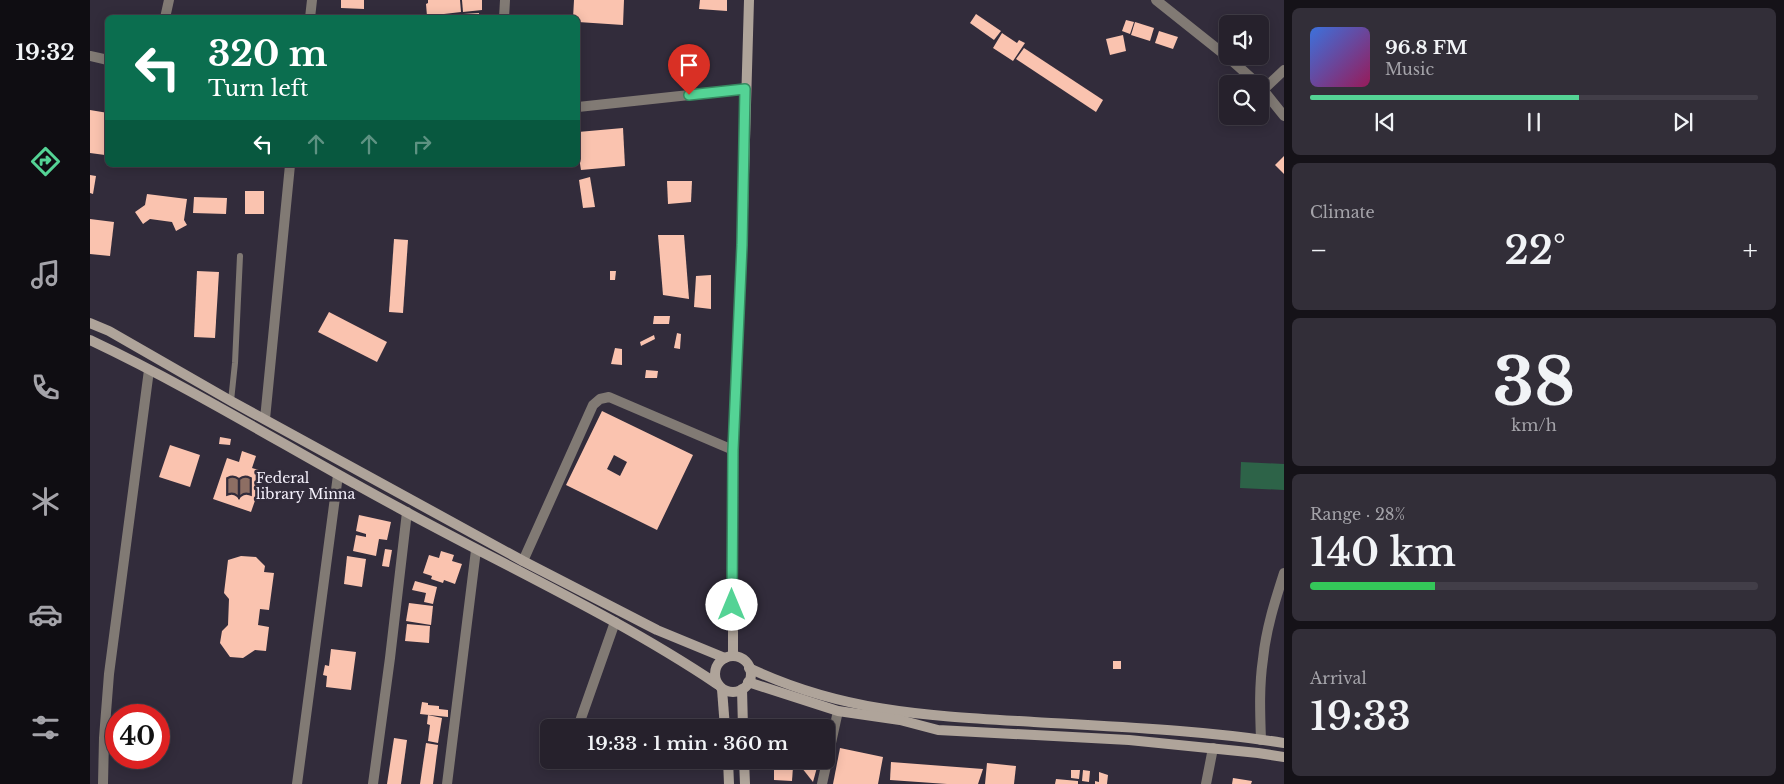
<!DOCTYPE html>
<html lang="en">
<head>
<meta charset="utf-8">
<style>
  :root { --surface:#26212c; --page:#322e38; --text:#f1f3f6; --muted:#a4a3a9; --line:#423e48; --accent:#54d395 }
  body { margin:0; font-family:"Libre Baskerville",serif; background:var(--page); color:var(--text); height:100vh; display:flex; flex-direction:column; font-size:19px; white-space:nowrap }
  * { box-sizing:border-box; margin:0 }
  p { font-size:16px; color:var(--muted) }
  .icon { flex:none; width:28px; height:28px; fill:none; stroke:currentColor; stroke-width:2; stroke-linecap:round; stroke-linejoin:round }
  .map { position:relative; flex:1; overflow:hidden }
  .sheet { display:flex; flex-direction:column; gap:8px; padding:8px; background:#151218; width:500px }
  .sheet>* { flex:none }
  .top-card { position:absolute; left:15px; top:15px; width:475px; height:152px; border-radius:8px; box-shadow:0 2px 12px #0003,0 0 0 1px var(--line); background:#0b6e4f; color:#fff; overflow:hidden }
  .buttons { position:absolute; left:1129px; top:15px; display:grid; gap:10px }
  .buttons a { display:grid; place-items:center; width:50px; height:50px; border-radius:8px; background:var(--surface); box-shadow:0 2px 12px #0003,0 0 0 1px var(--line); font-size:25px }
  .speed { position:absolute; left:15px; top:704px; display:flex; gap:10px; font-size:25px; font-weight:700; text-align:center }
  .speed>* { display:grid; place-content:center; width:65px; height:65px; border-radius:50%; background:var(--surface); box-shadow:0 2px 12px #0003,0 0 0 1px var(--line); line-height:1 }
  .speed .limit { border:8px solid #d22; background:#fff; color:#111 }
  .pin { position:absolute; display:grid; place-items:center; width:42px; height:42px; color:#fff; margin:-51px -21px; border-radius:50% 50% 50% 0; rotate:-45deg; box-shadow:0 0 5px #0007 }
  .pin .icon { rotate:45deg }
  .me { position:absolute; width:55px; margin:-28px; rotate:0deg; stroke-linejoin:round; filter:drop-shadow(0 0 4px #0008) }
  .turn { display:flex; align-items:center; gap:18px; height:105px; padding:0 20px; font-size:22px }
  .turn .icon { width:65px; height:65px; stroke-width:2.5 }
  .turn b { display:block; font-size:35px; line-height:42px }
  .lanes { display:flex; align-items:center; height:48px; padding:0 20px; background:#0003; justify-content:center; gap:25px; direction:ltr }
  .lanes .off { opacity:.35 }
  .big { font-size:38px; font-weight:600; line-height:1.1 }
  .sheet .tile { flex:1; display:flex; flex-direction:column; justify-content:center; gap:8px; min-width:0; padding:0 18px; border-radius:8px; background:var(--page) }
  .sheet .dial { align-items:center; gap:0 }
  .dial b { font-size:65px; line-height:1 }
  .song { display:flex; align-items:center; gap:15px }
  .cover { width:60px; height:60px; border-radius:8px; background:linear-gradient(135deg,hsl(220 70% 55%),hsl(330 70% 35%)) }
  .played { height:5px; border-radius:2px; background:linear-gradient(90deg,var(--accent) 60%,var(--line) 60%) }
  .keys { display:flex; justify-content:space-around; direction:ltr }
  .heat { display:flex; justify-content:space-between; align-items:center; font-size:28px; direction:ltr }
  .charge { height:8px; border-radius:4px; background:linear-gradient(90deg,#34c759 28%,var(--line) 0) }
  .trip { position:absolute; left:450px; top:719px; width:295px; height:50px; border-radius:8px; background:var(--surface); box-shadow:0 2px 12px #0003,0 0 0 1px var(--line); font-weight:600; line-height:50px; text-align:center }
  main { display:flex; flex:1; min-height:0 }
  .tabs { display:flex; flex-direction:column; width:90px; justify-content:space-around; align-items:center; background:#0f0d12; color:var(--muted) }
  .tabs .icon { width:35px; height:35px }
  .tabs .on { color:var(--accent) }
  .tabs b { font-size:22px; color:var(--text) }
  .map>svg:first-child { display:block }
  .green { fill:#2d6348 }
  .building { fill:#fac3af; fill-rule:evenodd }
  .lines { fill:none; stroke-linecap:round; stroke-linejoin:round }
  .lane { stroke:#817a74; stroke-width:6 }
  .street { stroke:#817a74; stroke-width:10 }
  .secondary { stroke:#afa49a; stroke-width:10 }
  .route-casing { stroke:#378961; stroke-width:12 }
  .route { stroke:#54d395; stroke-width:9 }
  .labels { text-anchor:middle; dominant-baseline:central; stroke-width:5; stroke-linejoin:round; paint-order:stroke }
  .poi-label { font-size:14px; fill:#f6f2fd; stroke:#322c3b; text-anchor:start }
</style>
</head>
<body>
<main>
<nav class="tabs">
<b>19:32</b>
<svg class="icon on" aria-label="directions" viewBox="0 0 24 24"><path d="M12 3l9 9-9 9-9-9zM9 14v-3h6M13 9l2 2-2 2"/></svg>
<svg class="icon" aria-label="music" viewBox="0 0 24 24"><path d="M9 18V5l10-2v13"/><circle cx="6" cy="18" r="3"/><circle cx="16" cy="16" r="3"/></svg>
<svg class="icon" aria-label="phone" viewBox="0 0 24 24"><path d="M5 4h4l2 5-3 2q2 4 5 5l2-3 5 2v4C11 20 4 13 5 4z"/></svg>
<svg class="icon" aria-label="climate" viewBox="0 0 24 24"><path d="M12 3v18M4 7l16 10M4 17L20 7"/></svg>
<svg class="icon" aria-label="car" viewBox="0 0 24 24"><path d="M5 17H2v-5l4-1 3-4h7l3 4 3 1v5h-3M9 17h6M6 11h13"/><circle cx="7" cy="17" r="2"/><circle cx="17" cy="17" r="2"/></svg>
<svg class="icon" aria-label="filters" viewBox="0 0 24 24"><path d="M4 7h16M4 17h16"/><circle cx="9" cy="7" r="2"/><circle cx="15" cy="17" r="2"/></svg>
</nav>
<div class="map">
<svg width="1194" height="784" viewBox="0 0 1194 784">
  <rect width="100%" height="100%" fill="#322c3b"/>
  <!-- green -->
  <polygon class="green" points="1151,462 1194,464 1194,490 1150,488"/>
  <!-- building -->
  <g class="building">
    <polygon points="251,0 274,0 274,9 251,8"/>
    <polygon points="338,0 370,0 371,12 337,16 336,4 338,3"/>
    <polygon points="372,0 392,0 392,10 373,12"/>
    <polygon points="484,0 534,0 533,25 488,22 488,18 483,18"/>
    <polygon points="610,0 637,0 637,11 609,9"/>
    <polygon points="389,13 389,18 373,18 373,14"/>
    <polygon points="886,14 911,31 904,40 880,23"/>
    <polygon points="1036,20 1044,22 1040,34 1032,31"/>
    <polygon points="1045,22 1064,28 1060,41 1041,35"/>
    <polygon points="1069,31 1088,37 1083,49 1065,43"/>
    <polygon points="912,33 927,43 929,40 935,43 923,61 903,48"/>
    <polygon points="1033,35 1036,51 1020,55 1016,39"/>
    <polygon points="934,48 1013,100 1006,112 926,59"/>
    <polygon points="0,110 18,113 18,133 15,155 0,153"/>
    <polygon points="533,128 535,166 491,170 488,151 488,132"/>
    <polygon points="1194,156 1194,174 1185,165"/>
    <polygon points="0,175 6,176 3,194 0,193"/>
    <polygon points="500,177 505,207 493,208 489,180"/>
    <polygon points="577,181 602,181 601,202 578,204"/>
    <rect x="155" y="191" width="19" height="23"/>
    <polygon points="57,194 97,199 94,220 97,225 86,231 82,222 60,219 53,224 45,212 55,205"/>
    <polygon points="104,197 137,198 136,214 103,213"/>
    <polygon points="0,219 24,222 20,256 0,254"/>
    <polygon points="568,235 594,235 599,299 573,295"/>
    <polygon points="304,239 318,240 313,313 299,312"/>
    <polygon points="107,271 129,272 125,338 104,337"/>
    <polygon points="520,271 526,271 525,280 520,280"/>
    <polygon points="621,275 621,309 604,307 606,276"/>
    <polygon points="239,312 297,342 287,362 228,332"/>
    <polygon points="564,316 580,316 579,324 563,324"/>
    <polygon points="587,333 591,334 590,349 584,348"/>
    <polygon points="564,335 565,339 551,346 550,342"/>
    <polygon points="525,348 532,349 532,365 521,364"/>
    <polygon points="556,370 568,371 567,378 555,378"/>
    <path d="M 512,411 L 603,455 L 567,530 L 476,485 ZM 524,455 L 537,462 L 530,476 L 517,469 Z"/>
    <polygon points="130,437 141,439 140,445 129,444"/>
    <polygon points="80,445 110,455 100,487 69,477"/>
    <polygon points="152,451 166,456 162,468 175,472 161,512 123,499 137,458 149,462"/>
    <polygon points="269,515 301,522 297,540 289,539 286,556 263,551 266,535 276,537 276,534 266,531"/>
    <polygon points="295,549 302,550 299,567 292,566"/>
    <polygon points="351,551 364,555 362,561 372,564 365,584 354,580 353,583 341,579 342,576 333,573 339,555 349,558"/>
    <polygon points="151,556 166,557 175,566 174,572 184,573 179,610 170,609 168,625 179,627 176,651 165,650 153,658 140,657 130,643 132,631 138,625 139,599 134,593 138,560"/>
    <polygon points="257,556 276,559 272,587 254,584"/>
    <polygon points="325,581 347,587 343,604 334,602 336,593 322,590"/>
    <polygon points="319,603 343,606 341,625 316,621"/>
    <polygon points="317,624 340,626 339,643 315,641"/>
    <polygon points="241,649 266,652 261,690 236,687 237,676 233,675 235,665 239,666"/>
    <rect x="1023" y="661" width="8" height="8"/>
    <polygon points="332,702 338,703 338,705 349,706 349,709 358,710 358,717 330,714"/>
    <polygon points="338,715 352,718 348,743 338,741 340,725 337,724"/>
    <polygon points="304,738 317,740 311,784 297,784"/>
    <polygon points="336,743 348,745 343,784 330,784"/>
    <polygon points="750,748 793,757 788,784 743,784"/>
    <polygon points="709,760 729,760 723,782 708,763"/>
    <polygon points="801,762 893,769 888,784 857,784 800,780"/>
    <polygon points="897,763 926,766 924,784 895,784"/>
    <polygon points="684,766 703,767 702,781 684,780"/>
    <polygon points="981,770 990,770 989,779 981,778"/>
    <polygon points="993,770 1000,771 999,782 992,781"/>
    <polygon points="1009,772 1018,775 1017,784 1005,784 1005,781 1009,782"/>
    <polygon points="1143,778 1162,781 1161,784 1142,784"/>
    <polygon points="966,779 988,781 988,784 965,784"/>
  </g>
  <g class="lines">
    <!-- lane -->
    <polyline class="lane" points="141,401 145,363 150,256"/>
    <!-- street -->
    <g class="street">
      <polyline points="1066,0 1140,59 1168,84"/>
      <polyline points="75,18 79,0"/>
      <polyline points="220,18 222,0"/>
      <polyline points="414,18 415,0"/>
      <polyline points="0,56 18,60"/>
      <polyline points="1170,86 1194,116"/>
      <polyline points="1174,89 1194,70"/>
      <polyline points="488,107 655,89"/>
      <polyline points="175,419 200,165"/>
      <polyline points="433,561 503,405 510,399 519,397 643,450"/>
      <polyline points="489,724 525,622"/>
      <path d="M 1171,740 C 1170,712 1169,686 1173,659 C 1176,629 1185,601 1194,573"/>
      <polyline points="13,784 14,738 19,674 59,370"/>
      <polyline points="207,784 248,475"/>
      <polyline points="283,784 300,658 317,512"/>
      <polyline points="357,784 386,550"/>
      <polyline points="732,784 748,711"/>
      <polyline points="1116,784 1123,748"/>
    </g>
    <!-- secondary -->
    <g class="secondary">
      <polyline points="0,323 19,331 141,401 433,561 567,630 635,658"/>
      <path d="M 0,340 C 106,390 206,453 309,508 C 415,566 527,617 627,684"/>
      <polyline points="643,656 643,450 652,245 659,0"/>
      <circle cx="643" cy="674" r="18"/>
      <path d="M 659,668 C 754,713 842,716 944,722 C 1028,727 1111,730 1194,743"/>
      <polyline points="658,682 748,711 810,720 848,730 1039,740 1168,753 1194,757"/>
      <polyline points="632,689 635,728"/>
      <polyline points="652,689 653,728"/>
      <polyline points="638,760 639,784"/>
      <polyline points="654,760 655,784"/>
    </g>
  </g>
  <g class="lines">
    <defs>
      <polyline id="route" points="599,95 655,89 652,245 643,450 642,605"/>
    </defs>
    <!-- route casing -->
    <use href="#route" class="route-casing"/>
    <!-- route -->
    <use href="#route" class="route"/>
  </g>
  <!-- icons -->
  <defs>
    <symbol id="library-bare" viewBox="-9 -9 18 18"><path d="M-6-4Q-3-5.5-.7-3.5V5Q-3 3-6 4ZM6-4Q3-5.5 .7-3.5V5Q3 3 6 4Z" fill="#8d6e63" stroke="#322c3b" stroke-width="2.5" paint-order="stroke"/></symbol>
  </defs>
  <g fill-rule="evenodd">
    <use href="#library-bare" x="133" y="470" width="32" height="32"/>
  </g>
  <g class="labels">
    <!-- poi labels -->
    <g class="poi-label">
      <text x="166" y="478">Federal<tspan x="166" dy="16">library Minna</tspan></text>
    </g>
  </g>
</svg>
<div class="buttons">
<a><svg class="icon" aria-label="sound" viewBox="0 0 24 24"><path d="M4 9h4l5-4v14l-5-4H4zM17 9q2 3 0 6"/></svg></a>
<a><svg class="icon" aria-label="search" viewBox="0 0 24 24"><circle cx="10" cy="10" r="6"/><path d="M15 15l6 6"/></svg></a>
</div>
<div class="speed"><div class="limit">40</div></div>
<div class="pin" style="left:599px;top:95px;background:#d93025"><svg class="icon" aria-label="arrive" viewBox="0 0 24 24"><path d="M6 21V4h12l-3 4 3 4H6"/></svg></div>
<svg class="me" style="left:642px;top:605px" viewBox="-20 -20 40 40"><circle r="19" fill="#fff"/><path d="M0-13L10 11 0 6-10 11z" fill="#54d395"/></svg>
<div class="trip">19:33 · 1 min · 360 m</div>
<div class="top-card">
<div class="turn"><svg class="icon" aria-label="left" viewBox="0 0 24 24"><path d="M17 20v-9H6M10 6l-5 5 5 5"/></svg><div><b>320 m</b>Turn left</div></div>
<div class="lanes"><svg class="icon" aria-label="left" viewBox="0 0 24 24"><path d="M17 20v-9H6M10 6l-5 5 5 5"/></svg><svg class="icon off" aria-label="ahead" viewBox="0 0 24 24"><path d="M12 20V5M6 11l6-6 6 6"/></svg><svg class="icon off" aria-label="ahead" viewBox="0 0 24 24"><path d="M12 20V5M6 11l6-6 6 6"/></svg><svg class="icon off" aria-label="right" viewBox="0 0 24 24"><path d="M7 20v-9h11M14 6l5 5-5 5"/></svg></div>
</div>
</div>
<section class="sheet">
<div class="tile">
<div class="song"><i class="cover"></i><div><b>96.8 FM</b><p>Music</p></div></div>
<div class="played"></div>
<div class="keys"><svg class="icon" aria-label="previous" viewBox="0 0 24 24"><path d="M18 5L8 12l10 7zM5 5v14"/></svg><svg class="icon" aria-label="pause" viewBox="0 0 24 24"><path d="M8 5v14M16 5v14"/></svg><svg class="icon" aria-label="next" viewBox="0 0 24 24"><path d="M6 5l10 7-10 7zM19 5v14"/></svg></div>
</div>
<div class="tile"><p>Climate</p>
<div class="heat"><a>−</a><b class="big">22°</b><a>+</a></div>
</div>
<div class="tile dial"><b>38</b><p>km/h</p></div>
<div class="tile"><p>Range · 28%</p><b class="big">140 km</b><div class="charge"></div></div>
<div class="tile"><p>Arrival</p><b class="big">19:33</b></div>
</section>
</main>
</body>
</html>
